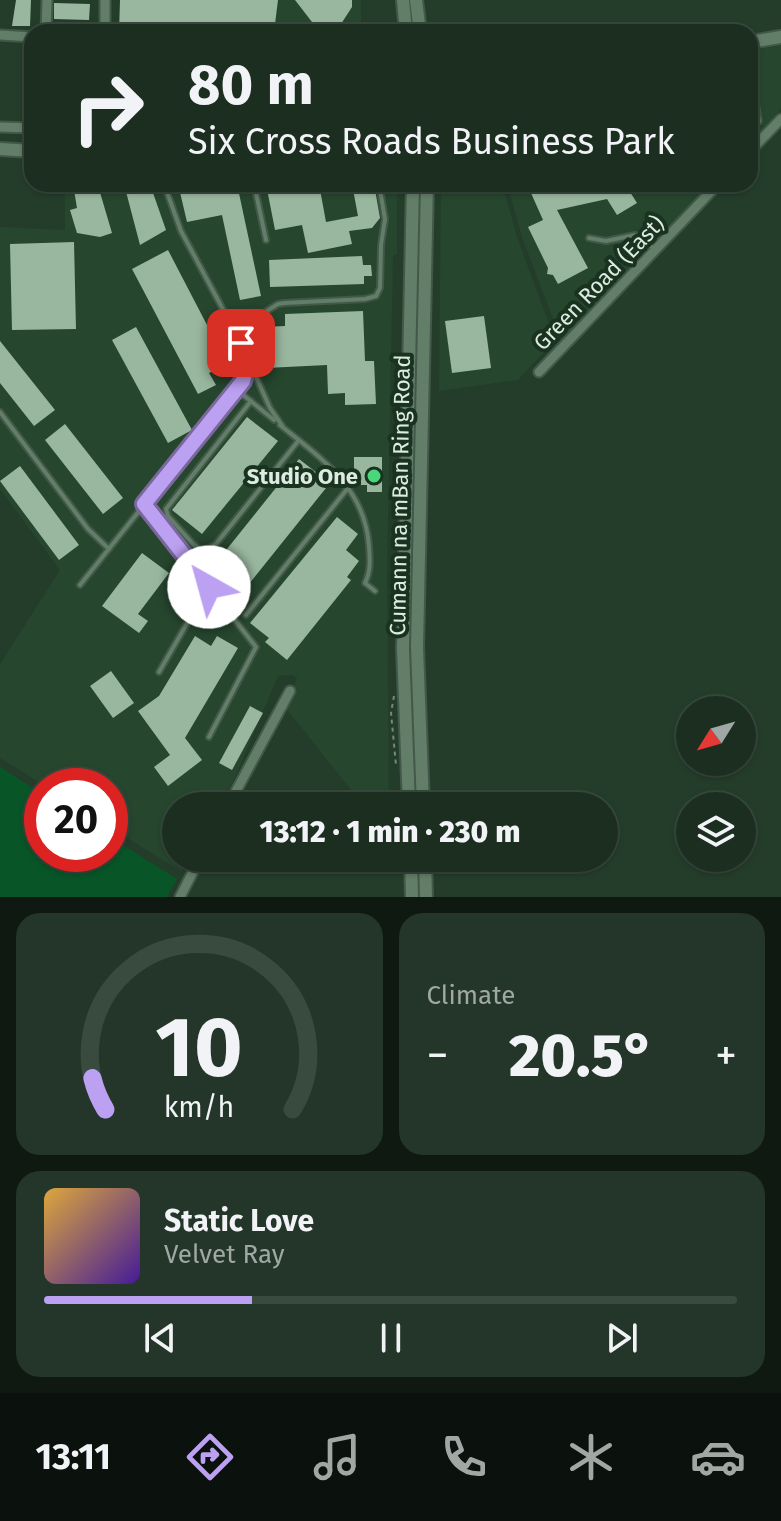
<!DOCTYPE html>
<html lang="en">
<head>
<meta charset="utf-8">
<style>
  :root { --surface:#1b2e20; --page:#243629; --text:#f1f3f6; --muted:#a0a8a5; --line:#394a3e; --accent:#bca0f2 }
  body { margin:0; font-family:"Fira Sans",sans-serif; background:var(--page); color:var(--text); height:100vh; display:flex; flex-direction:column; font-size:30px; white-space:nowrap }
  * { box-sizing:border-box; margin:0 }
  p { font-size:26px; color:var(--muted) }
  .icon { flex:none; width:44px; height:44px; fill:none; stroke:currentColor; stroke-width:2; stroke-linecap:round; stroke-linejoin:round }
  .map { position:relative; height:897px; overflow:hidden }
  .details { display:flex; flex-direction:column; gap:16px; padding:16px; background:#0f1912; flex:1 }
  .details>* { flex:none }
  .top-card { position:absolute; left:24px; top:24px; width:734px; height:168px; border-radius:24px; box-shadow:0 2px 6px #0004,0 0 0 2px var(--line); background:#1b2e20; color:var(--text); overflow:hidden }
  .needle { width:52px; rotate:233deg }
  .controls { position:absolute; left:676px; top:696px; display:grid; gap:16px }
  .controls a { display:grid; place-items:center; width:80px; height:80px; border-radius:50%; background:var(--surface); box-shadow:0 2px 6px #0004,0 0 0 2px var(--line); font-size:40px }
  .speed { position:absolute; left:24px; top:768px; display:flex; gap:16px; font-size:40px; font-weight:700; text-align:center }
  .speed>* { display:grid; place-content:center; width:104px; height:104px; border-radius:50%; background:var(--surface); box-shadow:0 2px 6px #0004,0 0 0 2px var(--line); line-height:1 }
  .speed .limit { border:12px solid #d22; background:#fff; color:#111 }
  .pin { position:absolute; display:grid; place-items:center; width:68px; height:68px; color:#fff; margin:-34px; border-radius:16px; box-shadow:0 4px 12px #0006 }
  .me { position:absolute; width:88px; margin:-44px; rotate:322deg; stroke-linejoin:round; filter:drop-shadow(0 0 6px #0008) }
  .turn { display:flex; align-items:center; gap:28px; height:168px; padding:0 32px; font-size:36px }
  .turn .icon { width:104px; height:104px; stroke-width:2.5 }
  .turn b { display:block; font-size:56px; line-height:68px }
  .big { font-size:60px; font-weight:800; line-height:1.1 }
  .details .widget { flex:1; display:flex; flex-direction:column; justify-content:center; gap:12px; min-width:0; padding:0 28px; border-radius:24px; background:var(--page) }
  .details .dial { align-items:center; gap:0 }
  .dial svg { height:208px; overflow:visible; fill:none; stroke:var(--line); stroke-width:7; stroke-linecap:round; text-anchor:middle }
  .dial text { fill:var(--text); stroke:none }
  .song { display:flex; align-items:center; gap:24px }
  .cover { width:96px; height:96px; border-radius:12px; background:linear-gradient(135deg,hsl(40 70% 55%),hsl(260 70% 35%)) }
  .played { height:8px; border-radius:4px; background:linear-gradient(90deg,var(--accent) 30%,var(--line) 30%) }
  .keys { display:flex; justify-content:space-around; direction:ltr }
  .heat { display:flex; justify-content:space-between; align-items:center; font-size:44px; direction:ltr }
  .details .tiles { flex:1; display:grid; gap:16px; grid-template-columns:1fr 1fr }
  .widget:last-child { grid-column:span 2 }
  .trip { position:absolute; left:162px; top:792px; width:456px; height:80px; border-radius:40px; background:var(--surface); box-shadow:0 2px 6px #0004,0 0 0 2px var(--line); font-weight:800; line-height:80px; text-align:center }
  .dock { display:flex; height:128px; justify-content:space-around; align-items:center; background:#0b120d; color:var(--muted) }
  .dock .icon { width:56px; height:56px }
  .dock .on { color:var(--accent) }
  .dock b { font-size:36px; color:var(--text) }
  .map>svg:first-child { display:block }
  .built { fill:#26462e }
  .green { fill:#085528 }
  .building { fill:#99b79f }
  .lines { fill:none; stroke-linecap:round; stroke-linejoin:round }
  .lane-casing { stroke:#425848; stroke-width:8 }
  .street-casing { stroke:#425848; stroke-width:13 }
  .secondary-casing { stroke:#425848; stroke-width:16 }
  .path { stroke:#758979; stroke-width:2; stroke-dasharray:4 4; stroke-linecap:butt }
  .lane { stroke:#627d68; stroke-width:4 }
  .street { stroke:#627d68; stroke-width:9 }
  .secondary { stroke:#627d68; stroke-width:12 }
  .route-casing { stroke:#7a689d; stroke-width:20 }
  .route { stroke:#bca0f2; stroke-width:14 }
  .poi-dot { fill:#48d779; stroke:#1a3320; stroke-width:3 }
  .labels { text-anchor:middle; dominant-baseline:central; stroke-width:8; stroke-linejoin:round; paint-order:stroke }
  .street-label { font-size:22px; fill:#ddece0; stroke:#1a3320 }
  .poi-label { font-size:22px; font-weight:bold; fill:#ddece0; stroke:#1a3320; text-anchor:end }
</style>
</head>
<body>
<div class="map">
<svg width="781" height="897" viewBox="0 0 781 897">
  <rect width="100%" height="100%" fill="#243d2a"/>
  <!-- built -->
  <g class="built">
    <polygon points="120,0 361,0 361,32 119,32"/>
    <polygon points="781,45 781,109 750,142 750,51"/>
    <polygon points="65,184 397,184 397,254 393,256 387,578 389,806 364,806 285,707 297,678 292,675 278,676 233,782 217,806 176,806 176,858 187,858 182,872 110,827 110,786 45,786 0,758 0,664 60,570 0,489 0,227 65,230"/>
    <polygon points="441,184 502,184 518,240 555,340 518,380 439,391"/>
    <polygon points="507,184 710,184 567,335 558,332 523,240"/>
  </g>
  <!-- green -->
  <polygon class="green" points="0,767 42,794 42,854 110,854 110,837 177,879 167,897 0,897"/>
  <!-- building -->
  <g class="building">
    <polygon points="16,0 31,0 30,26 12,26"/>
    <polygon points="120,0 278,0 274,32 119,32"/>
    <polygon points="295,0 352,0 352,7 341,24 312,22"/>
    <polygon points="54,3 90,4 89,20 54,19"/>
    <polygon points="73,184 95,184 96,189 99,189 112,233 100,237 77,233 70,210 77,208"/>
    <polygon points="124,184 141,184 147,191 152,190 166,230 140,245"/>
    <polygon points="198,184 237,184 261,296 240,300 222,215 187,222 179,188"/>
    <polygon points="266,184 319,184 326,222 358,216 352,184 374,184 380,218 372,228 349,231 352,244 308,253 302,225 275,230"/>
    <polygon points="527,184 625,184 637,203 617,215 607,199 557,210 588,268 558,284 553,275 547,274 548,268 528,227 543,220"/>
    <polygon points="74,242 76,329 12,330 10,244"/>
    <polygon points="168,250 220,350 217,351 224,365 209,373 216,385 198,394 132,269"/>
    <polygon points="362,256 363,265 371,265 372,276 364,276 364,284 270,287 269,260"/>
    <polygon points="363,311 365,361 374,361 376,404 345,405 345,393 328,394 327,365 266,368 264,327 285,326 285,314"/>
    <polygon points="484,316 491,368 452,373 445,321"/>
    <polygon points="136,327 192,430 168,443 112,340"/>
    <polygon points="0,341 55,410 34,426 0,383"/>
    <polygon points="247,417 278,441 202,534 172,510"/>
    <polygon points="65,424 123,498 103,514 45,440"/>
    <polygon points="354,457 382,457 382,492 367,492 367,485 361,485 361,478 354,477"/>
    <polygon points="299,459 330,483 245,589 215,564"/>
    <polygon points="20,466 79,545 59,560 0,481"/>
    <polygon points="337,517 358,534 346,550 359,561 347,577 351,580 287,660 265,642 269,638 250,623"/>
    <polygon points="142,553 169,573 138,614 148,621 139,633 102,606"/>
    <polygon points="195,636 211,646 217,636 238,648 185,738 202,760 168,786 154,767 170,755 138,711 159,696"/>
    <polygon points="111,671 134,703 113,718 90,686"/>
    <polygon points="250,706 263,713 232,770 219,763"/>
  </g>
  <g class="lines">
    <defs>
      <g id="lane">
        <polyline points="750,71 759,121 750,129"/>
        <polyline points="164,184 181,231 241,343"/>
        <polyline points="254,184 266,240"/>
        <polyline points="589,238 606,241 635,235 653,248"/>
        <polyline points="232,325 262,314 278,304 284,303 365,299 376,296 380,288 381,245 385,219 379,184"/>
        <polyline points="248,359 270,408 283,427"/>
        <polyline points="237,390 274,420"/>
        <polyline points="251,401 166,509 168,516 193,544 200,549 206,550 216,544 299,440"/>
        <polyline points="0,412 88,529 109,549"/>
        <path d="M 280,425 C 322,459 365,488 369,546 C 370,559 371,571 365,583 L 375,591"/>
        <polyline points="144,504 256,647 209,737"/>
        <polyline points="80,585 243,381 247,365 241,343"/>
        <polyline points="246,615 348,488"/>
        <polyline points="159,672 208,587"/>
      </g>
      <g id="street">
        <polyline points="46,32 47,0"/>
        <polyline points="105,32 105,0"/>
        <polyline points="0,35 32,37"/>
        <polyline points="0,127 32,128"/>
        <polyline points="750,151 781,119"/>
        <polyline points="539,372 718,184"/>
        <polyline points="228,806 290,691"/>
        <polyline points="180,897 200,858"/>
      </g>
      <g id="secondary">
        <polyline points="403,0 406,32"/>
        <polyline points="416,0 420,32"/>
        <polyline points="750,42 781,37"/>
        <polyline points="0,149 32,151"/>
        <polyline points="409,806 403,648 413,184"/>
        <polyline points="423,806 417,647 427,184"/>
        <polyline points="411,858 412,897"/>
        <polyline points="425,858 426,897"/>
      </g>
    </defs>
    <!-- lane casing -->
    <use href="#lane" class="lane-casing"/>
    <!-- street casing -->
    <use href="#street" class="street-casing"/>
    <!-- secondary casing -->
    <use href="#secondary" class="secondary-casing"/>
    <!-- path -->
    <polyline class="path" points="394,696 391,713 396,765"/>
    <!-- lane -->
    <use href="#lane" class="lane"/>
    <!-- street -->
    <use href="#street" class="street"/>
    <!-- secondary -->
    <use href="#secondary" class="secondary"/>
  </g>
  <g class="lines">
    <defs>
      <polyline id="route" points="209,587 144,504 243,381 247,365 241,343"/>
    </defs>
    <!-- route casing -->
    <use href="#route" class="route-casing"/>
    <!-- route -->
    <use href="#route" class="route"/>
  </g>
  <!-- markers -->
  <circle class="poi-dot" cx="374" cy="476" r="8"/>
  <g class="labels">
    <!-- street labels -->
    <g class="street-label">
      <text transform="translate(599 283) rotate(-46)">Green Road (East)</text>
      <text transform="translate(400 495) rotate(-89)">Cumann na mBan Ring Road</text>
    </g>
    <!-- poi labels -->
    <g class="poi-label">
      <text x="358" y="476">Studio One</text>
    </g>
  </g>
</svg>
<div class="controls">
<a><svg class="needle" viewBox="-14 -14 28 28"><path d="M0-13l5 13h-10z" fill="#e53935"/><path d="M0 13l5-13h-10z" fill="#a0a8a5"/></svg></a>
<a><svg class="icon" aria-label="layers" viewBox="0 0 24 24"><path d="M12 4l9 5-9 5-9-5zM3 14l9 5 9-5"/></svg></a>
</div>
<div class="speed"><div class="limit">20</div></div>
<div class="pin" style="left:241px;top:343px;background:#d93025"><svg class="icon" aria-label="arrive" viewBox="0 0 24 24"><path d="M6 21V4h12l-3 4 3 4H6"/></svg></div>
<svg class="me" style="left:209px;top:587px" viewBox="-20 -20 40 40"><circle r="19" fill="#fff"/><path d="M0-13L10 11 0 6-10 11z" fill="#bca0f2"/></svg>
<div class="trip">13:12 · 1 min · 230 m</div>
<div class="top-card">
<div class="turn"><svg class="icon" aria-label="right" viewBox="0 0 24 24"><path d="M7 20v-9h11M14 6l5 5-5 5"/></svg><div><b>80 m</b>Six Cross Roads Business Park</div></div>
</div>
</div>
<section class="details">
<div class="tiles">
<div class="widget dial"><svg viewBox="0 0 100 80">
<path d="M14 69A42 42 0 1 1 86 69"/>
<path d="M14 69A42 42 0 0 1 9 57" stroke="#bca0f2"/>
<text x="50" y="56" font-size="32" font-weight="700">10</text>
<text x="50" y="72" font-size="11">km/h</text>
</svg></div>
<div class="widget"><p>Climate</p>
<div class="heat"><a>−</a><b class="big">20.5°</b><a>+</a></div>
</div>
<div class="widget">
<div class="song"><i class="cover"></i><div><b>Static Love</b><p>Velvet Ray</p></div></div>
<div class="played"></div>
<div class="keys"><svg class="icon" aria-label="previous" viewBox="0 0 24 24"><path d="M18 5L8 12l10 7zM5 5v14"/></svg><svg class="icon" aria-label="pause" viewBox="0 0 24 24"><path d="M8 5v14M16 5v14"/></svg><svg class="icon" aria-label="next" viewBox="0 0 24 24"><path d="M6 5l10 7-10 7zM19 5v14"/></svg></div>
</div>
</div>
</section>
<nav class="dock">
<b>13:11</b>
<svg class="icon on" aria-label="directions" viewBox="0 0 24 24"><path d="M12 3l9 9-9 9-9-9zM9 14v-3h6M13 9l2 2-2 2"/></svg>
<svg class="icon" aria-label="music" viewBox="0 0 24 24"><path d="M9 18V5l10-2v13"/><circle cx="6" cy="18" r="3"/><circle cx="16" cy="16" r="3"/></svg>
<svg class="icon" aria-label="phone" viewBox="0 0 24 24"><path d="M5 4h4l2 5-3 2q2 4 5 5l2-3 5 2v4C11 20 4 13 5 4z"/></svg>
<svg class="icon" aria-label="climate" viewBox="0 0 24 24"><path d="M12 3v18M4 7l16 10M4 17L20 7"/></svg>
<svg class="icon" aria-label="car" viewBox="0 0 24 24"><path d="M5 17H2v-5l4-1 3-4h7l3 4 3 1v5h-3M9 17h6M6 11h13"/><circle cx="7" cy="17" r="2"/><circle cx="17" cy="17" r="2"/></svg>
</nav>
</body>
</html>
